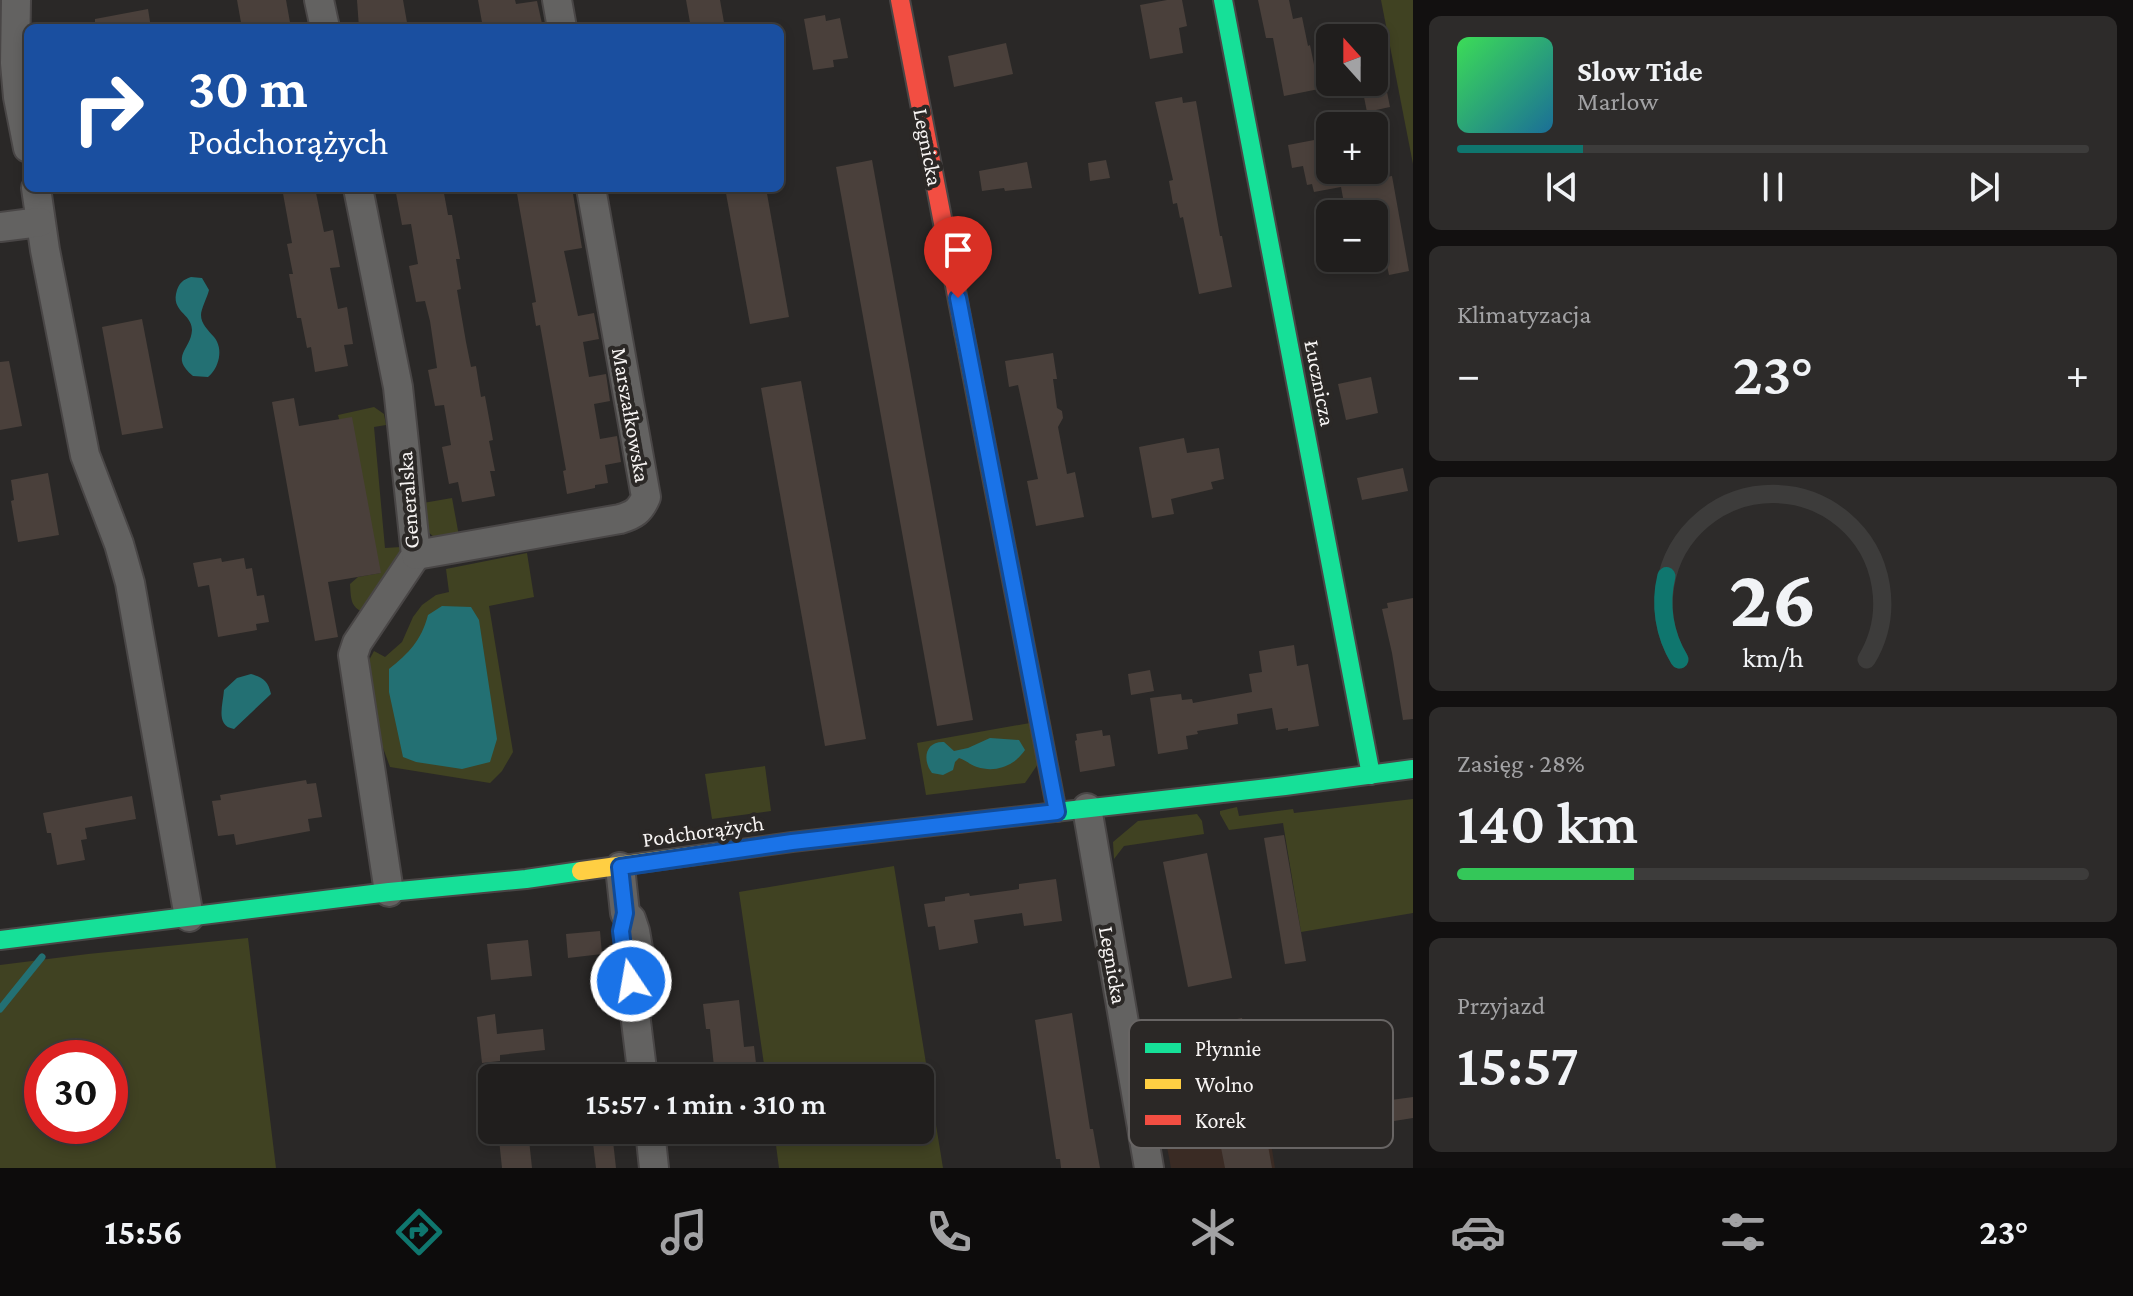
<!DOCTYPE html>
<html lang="pl">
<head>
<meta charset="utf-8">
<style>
  :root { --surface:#201e1d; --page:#2d2b2a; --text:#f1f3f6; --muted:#a2a2a4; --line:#3d3c3b; --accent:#0f766e }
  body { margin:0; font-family:"Crimson Pro",serif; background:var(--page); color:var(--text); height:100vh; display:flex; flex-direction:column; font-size:30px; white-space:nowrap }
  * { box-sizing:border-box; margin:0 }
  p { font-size:26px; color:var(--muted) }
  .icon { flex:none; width:44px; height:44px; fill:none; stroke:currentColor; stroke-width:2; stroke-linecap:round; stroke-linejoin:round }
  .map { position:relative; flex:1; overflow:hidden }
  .side { display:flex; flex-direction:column; gap:16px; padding:16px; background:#121010; width:720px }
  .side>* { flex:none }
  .top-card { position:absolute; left:24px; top:24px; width:760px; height:168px; border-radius:12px; box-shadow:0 4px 12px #0003,0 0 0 2px var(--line); background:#1a4fa0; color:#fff; overflow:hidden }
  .needle { width:52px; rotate:339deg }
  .tools { position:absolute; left:1316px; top:24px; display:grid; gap:16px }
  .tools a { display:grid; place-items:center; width:72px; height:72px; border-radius:12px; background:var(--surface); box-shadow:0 4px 12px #0003,0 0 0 2px var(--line); font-size:40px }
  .speed { position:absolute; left:24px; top:1040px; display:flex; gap:16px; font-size:40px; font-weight:700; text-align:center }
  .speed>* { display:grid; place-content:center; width:104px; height:104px; border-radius:50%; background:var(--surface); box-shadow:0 4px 12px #0003,0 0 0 2px var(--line); line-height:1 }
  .speed .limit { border:12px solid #d22; background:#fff; color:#111 }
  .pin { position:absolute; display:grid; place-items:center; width:68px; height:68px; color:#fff; margin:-82px -34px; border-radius:50% 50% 50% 0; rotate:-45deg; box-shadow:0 0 8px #0007 }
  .pin .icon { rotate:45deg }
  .me { position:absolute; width:88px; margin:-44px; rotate:348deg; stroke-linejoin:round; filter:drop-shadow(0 0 6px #0008) }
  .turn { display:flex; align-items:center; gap:28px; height:168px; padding:0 32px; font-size:36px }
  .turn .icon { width:104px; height:104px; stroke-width:2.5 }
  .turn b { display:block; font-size:56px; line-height:68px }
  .big { font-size:60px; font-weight:600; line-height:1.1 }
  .side .widget { flex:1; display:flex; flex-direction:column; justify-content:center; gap:12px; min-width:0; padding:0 28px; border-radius:12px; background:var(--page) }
  .side .dial { align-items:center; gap:0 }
  .dial svg { height:208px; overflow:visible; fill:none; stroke:var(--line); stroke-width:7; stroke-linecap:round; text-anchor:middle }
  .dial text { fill:var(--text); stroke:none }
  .song { display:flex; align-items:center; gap:24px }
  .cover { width:96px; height:96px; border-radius:12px; background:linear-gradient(135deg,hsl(130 70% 55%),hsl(200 70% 35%)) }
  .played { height:8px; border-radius:4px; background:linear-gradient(90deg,var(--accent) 20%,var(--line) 20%) }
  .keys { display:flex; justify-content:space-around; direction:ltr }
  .heat { display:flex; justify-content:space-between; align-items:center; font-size:44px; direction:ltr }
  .charge { height:12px; border-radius:6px; background:linear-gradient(90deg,#34c759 28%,var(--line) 0) }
  .trip { position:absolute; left:478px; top:1064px; width:456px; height:80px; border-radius:12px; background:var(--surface); box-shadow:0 4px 12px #0003,0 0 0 2px var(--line); font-weight:600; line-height:80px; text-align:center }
  .menu { display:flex; height:128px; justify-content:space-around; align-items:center; background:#0d0c0c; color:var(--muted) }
  .menu .icon { width:56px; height:56px }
  .menu .on { color:var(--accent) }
  .menu b { font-size:36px; color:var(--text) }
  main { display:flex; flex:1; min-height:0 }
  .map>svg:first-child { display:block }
  .education { fill:#3a2b24 }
  .green { fill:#404222; fill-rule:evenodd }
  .water { fill:#237073 }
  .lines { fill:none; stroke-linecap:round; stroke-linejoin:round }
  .stream { stroke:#237073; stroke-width:7 }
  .building { fill:#4a403b }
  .street-casing { stroke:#494646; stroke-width:32 }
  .fast-casing { stroke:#494646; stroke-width:22 }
  .slow-casing { stroke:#494646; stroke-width:22 }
  .jam-casing { stroke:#494646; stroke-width:22 }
  .street { stroke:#636261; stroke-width:28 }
  .fast { stroke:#16e098; stroke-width:18 }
  .slow { stroke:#ffcf43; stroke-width:18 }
  .jam { stroke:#f24e42; stroke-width:18 }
  .route-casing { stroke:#114b97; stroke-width:20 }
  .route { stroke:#1a73e8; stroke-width:14 }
  .labels { text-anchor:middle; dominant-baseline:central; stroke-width:8; stroke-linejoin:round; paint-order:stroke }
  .street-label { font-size:22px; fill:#f7f4f3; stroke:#2b2826 }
  .key { fill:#2b2826; stroke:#686564; stroke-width:2 }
  .key-label { font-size:22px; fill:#f7f4f3 }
</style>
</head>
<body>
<main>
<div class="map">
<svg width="1413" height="1168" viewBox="0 0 1413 1168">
  <rect width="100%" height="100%" fill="#2a2827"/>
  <!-- education -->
  <polygon class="education" points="1262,1088 1275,1168 1171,1168 1159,1105"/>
  <!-- green -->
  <g class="green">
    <polygon points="1381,0 1413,0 1413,164"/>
    <path d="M 374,407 L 384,414 L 386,425 L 374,427 L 385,548 L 401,547 L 402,553 L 364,612 C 350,608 351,597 350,584 L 358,577 L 380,573 L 338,415 Z"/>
    <polygon points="452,498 459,536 435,538 426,530 423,503"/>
    <polygon points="527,553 534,597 489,606 513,752 502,771 490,783 390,767 382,745 367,664 374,651 385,657 402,642 413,617 422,605 436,595 449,592 446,569"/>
    <polygon points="1030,723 1038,764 1025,783 926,795 917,743"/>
    <polygon points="765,766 771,811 712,819 705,774"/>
    <polygon points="1413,799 1413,913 1301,932 1283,823 1229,830 1220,814 1220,811 1237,807 1239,816 1293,809 1294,813"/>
    <polygon points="1197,814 1202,821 1204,834 1124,846 1114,859 1113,842 1138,821"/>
    <polygon points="894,866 943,1168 779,1168 774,1130 920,1130 920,1078 766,1078 739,892"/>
    <path d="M 248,938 L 276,1168 L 0,1168 L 0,965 L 88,954 ZM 42,1058 L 110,1058 L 110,1126 L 42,1126 Z"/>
  </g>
  <!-- water -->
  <g class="water">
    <path d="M 191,277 L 202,278 L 209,290 C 207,298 201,309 201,315 C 201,324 208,330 214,337 C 224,349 219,368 208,377 L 193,376 C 169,356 191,350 192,330 C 192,313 170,312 177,290 C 180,282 183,280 191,277 Z"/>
    <path d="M 442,606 L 471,607 L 479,620 L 497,739 L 490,762 L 462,769 L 416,762 L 403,757 L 389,692 L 389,669 C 409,653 421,641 428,615 Z"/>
    <path d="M 251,674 C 264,678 268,681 271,694 L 234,729 C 215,726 223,705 224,690 L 237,678 Z"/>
    <path d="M 990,738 L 1019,740 L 1025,750 C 1014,766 996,773 977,767 C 970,765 966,760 959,758 L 955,762 L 953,770 L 943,775 L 932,773 C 922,760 925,741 944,742 L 954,751 L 968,748 Z"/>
  </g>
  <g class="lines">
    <!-- stream -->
    <polyline class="stream" points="0,1009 42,957"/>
  </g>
  <!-- building -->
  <g class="building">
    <polygon points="237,0 286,0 291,28 242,28"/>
    <polygon points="357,0 403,0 408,28 359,28"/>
    <polygon points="478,0 515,0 516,4 537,1 543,28 483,28"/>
    <polygon points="686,0 720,0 725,28 691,28"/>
    <polygon points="1167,0 1182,0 1187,26 1179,28 1183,53 1150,59 1140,5"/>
    <polygon points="1258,0 1289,0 1293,19 1302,17 1308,46 1310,45 1319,89 1284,96 1273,38 1266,38"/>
    <polygon points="148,9 151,28 95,28 95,19"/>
    <polygon points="825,15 826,21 840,18 848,58 833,60 834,67 813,70 804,19"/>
    <polygon points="1006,43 1013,74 954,87 948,56"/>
    <polygon points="1361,82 1385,82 1390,107 1367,112"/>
    <polygon points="1182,97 1183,103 1196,101 1220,236 1222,236 1232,287 1199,294 1183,217 1180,218 1177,203 1173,204 1169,181 1173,180 1155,102"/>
    <polygon points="1330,137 1330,170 1346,170 1349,183 1392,176 1409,271 1389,275 1377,220 1374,221 1374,214 1346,214 1341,187 1314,192 1312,184 1307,185 1303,166 1292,168 1288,145"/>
    <polygon points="872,160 973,720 937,726 836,167"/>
    <polygon points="1106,160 1110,178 1090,181 1088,163"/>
    <polygon points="1027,162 1032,188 1005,191 1004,188 982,191 979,171"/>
    <polygon points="282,188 315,188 324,232 333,230 340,267 330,268 338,309 347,307 353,344 344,345 348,366 315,372 311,347 307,348 301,318 297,318 289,274 293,274 287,244 292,243"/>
    <polygon points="395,188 443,188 448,215 452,215 460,259 456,259 461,289 457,290 466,342 471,367 476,366 481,397 485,396 493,440 489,441 495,471 490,471 495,496 462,502 458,482 449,484 442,447 451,445 444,405 435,406 428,370 437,368 430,321 425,301 416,302 409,266 418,264 411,224 402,225"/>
    <polygon points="516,188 572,188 582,248 564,251 578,316 594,313 599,339 583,342 589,377 606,374 610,401 594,404 600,439 617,436 621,462 605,465 608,483 595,485 595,488 567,494 563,471 566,470 540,325 536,326 532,303 536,302"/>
    <polygon points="725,188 766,188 789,317 750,324"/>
    <polygon points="142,319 163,428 122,435 102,327"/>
    <polygon points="1053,353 1057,379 1053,379 1057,408 1062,411 1063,418 1058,427 1067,474 1075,472 1084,517 1036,526 1027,481 1038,479 1018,385 1009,387 1005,361"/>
    <polygon points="9,361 22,426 0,430 0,362"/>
    <polygon points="1371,377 1378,413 1346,420 1338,384"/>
    <polygon points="801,381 866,739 825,746 761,388"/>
    <polygon points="294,398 299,426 352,417 381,573 328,582 338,637 315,641 272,402"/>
    <polygon points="1184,438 1187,453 1219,448 1224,479 1211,482 1213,489 1171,499 1174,514 1152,518 1139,447"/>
    <polygon points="1403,468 1408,491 1362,500 1357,478"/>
    <polygon points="48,473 59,535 18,542 11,501 14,500 11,480"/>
    <polygon points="221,558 222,562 244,558 246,569 252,568 257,596 264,595 269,622 256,624 257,630 218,637 209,585 198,587 193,563"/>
    <polygon points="1413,598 1413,719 1403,720 1392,653 1382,609 1388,608 1387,603"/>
    <polygon points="1294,645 1297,666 1308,664 1319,726 1288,731 1288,728 1276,730 1272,708 1237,714 1238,724 1197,731 1198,734 1186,736 1188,749 1158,754 1150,698 1181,694 1182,700 1192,699 1193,703 1252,692 1249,674 1262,672 1259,651"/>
    <polygon points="1150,670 1154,691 1131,695 1128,674"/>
    <polygon points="1102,730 1103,736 1110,735 1115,766 1080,772 1075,741 1077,740 1076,734"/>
    <polygon points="306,780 307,784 316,783 322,817 308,819 310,831 236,845 234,834 218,836 212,801 221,800 220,795"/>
    <polygon points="132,796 136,819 85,828 87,839 81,840 85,860 57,865 51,833 47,833 43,813"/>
    <polygon points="1284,835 1306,961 1285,964 1264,838"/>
    <polygon points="1207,853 1232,978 1188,987 1163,862"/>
    <polygon points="1056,879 1062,921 1024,926 1022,913 974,920 978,943 939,950 935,926 928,927 924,904 945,901 945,897 969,893 970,896 1019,889 1019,884"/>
    <polygon points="600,931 602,954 568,958 566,934"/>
    <polygon points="528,940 532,976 491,980 487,944"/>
    <polygon points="739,1000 744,1047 754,1046 757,1072 715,1076 710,1029 706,1029 703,1004"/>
    <polygon points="1072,1013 1090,1129 1093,1129 1100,1168 1061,1168 1060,1159 1056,1159 1035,1020"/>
    <polygon points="495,1014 497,1034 543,1029 545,1050 500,1055 500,1061 482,1063 477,1017"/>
    <polygon points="1242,1018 1256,1091 1258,1090 1272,1168 1225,1168 1201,1045 1148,1055 1145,1038"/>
    <polygon points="1413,1097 1413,1118 1394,1121 1391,1100"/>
    <polygon points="498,1130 528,1130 532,1168 502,1168"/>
    <polygon points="613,1141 616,1168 596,1168 593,1143"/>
  </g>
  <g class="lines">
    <defs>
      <g id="street">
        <polyline points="16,0 15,63 18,97 28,148"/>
        <polyline points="319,0 325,28"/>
        <polyline points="557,0 562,28"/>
        <polyline points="36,188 45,250 85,455 119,544 130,583 189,917"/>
        <polyline points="358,188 398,387 416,555 357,643 353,655 389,892"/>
        <polyline points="0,227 40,222"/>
        <path d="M 416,555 L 620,519 C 634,515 640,511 646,497 L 591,188"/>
        <polyline points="1087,808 1149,1168"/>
        <polyline points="620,867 625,913 631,919 635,931 640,960 638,969 631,981 643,1078"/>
        <polyline points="650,1130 654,1168"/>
      </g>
      <g id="fast">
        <polyline points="1223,0 1371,775"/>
        <polyline points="964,332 1057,812"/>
        <polyline points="941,825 1285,786 1413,769"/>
        <polyline points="0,940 389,892 526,879 581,871"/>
      </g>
      <polyline id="slow" points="581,871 792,842 941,825"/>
      <polyline id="jam" points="900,0 964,332"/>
    </defs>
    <!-- street casing -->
    <use href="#street" class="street-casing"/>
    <!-- fast casing -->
    <use href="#fast" class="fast-casing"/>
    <!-- slow casing -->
    <use href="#slow" class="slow-casing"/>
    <!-- jam casing -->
    <use href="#jam" class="jam-casing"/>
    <!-- street -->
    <use href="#street" class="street"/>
    <!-- fast -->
    <use href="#fast" class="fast"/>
    <!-- slow -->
    <use href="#slow" class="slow"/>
    <!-- jam -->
    <use href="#jam" class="jam"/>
  </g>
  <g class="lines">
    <defs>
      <polyline id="route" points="631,981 625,963 621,931 625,913 620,867 792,842 1057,812 958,298"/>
    </defs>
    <!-- route casing -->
    <use href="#route" class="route-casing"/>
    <!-- route -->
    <use href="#route" class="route"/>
  </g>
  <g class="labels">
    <!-- street labels -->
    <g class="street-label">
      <text transform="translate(928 147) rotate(79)">Legnicka</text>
      <text transform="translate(1320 383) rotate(79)">Łucznicza</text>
      <text transform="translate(631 415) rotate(80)">Marszałkowska</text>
      <text transform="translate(408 500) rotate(-94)">Generalska</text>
      <text transform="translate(703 831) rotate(-8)">Podchorążych</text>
      <text transform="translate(1113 965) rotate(80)">Legnicka</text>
    </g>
  </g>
  <!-- legend -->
  <rect x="1129" y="1020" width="264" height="128" rx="12" class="key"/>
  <rect x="1145" y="1043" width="36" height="10" fill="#16e098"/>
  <rect x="1145" y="1079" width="36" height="10" fill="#ffcf43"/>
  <rect x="1145" y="1115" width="36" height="10" fill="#f24e42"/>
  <g class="key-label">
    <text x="1195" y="1056">Płynnie</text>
    <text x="1195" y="1092">Wolno</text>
    <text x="1195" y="1128">Korek</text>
  </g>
</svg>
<div class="tools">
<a><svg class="needle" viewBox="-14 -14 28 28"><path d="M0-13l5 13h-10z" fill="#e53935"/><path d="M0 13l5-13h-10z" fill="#a2a2a4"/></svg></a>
<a>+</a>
<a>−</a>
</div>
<div class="speed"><div class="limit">30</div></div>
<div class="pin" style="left:958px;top:298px;background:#d93025"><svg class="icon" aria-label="arrive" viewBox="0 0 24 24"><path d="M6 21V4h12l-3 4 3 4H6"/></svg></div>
<svg class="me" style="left:631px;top:981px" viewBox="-20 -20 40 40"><circle r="17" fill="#1a73e8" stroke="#fff" stroke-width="3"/><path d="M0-11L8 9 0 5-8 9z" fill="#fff"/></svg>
<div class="trip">15:57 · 1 min · 310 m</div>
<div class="top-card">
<div class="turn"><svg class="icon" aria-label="right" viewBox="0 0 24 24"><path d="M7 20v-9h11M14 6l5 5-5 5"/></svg><div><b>30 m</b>Podchorążych</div></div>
</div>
</div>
<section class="side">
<div class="widget">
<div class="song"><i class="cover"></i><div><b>Slow Tide</b><p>Marlow</p></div></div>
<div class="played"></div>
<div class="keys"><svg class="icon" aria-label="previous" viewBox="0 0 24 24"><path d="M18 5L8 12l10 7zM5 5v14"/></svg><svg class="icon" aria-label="pause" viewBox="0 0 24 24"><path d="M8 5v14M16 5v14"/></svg><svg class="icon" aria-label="next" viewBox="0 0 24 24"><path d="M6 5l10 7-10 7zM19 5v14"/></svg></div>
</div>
<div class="widget"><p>Klimatyzacja</p>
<div class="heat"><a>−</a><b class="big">23°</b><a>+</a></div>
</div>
<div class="widget dial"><svg viewBox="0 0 100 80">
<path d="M14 69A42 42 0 1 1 86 69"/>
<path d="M14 69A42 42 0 0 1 9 37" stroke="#0f766e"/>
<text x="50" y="56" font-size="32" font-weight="700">26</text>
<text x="50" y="72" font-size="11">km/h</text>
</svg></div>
<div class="widget"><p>Zasięg · 28%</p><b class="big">140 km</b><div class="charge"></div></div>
<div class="widget"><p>Przyjazd</p><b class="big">15:57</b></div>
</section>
</main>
<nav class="menu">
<b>15:56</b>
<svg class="icon on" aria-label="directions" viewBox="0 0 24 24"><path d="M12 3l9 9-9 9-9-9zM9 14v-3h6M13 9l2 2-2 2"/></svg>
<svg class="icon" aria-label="music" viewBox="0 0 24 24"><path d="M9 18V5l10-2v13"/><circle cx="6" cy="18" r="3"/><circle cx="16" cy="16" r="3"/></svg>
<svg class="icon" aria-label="phone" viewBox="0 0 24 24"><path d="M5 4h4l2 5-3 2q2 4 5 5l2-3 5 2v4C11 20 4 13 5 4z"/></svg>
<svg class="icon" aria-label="climate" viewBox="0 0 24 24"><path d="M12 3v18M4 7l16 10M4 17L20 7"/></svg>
<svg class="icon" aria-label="car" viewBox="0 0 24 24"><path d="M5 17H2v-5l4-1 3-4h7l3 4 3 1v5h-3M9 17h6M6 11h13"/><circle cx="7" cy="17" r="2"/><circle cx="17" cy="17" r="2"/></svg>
<svg class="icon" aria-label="filters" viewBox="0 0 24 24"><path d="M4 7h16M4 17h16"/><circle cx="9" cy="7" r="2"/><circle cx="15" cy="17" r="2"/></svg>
<b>23°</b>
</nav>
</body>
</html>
